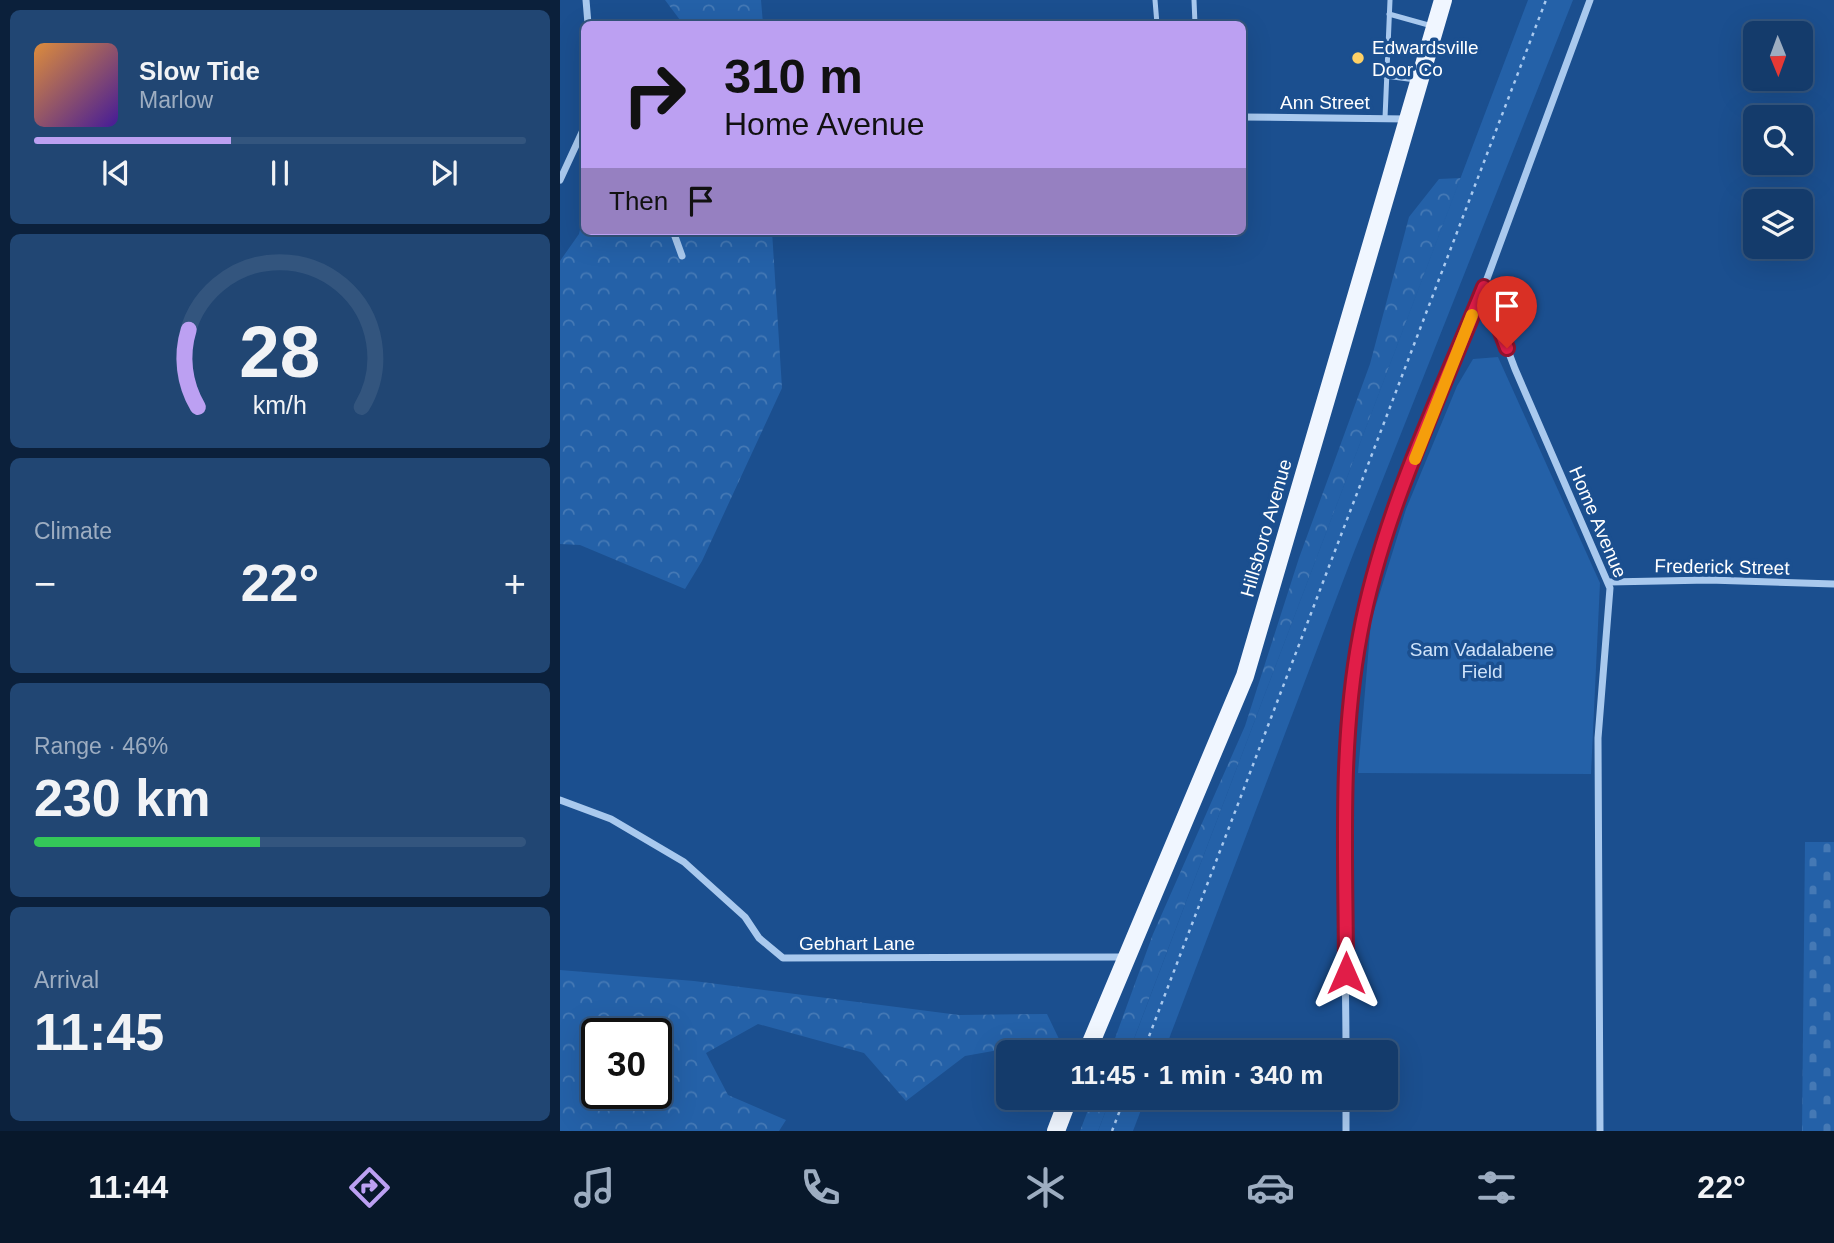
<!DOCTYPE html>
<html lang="en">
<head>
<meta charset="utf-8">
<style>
  :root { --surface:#143b6b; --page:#214673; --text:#f1f3f6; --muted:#9dadc1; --line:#33557e; --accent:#bca0f2 }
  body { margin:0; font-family:Helvetica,sans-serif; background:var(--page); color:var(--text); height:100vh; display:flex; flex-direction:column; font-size:26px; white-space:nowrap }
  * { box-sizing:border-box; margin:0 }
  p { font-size:23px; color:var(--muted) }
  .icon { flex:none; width:38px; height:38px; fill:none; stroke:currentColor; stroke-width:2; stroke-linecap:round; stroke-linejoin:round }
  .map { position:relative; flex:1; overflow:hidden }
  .side { display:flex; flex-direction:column; gap:10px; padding:10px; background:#0b203b; width:560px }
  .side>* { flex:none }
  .top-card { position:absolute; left:21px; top:21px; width:665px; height:214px; border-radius:10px; box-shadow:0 7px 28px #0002,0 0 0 2px var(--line); background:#bca0f2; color:#111; overflow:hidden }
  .needle { width:46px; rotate:179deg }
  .fabs { position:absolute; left:1183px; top:21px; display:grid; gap:14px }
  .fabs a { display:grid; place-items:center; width:70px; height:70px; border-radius:10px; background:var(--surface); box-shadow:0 7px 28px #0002,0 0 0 2px var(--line); font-size:35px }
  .speed { position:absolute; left:21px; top:1018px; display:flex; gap:14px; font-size:35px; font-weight:700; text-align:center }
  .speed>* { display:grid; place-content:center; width:91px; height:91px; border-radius:50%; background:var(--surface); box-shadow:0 7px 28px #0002,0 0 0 2px var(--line); line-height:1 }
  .speed .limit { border:4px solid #111; border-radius:10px; background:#fff; color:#111 }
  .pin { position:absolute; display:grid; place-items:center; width:60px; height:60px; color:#fff; margin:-72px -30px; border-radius:50% 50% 50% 0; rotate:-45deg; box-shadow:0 0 7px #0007 }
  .pin .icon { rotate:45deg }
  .me { position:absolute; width:77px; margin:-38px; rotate:0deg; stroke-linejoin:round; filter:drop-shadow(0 0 5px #0008) }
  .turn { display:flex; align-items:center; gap:24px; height:147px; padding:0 28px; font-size:32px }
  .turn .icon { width:91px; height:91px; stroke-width:2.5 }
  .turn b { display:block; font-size:49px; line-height:60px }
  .then { display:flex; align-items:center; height:66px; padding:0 28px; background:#0003; gap:14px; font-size:26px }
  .big { font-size:52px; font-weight:600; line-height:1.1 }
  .side .widget { flex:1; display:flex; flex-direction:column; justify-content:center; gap:10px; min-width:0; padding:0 24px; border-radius:10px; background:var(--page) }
  .side .dial { align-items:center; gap:0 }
  .dial svg { height:182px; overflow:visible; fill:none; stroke:var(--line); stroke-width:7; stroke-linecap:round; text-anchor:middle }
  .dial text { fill:var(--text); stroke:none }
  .song { display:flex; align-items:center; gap:21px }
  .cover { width:84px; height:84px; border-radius:10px; background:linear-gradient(135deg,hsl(30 70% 55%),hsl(260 70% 35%)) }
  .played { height:7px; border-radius:4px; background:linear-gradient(90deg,var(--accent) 40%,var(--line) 40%) }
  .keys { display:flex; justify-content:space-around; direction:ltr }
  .heat { display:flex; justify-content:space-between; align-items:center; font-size:38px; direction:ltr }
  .charge { height:10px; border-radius:5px; background:linear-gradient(90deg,#34c759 46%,var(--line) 0) }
  .trip { position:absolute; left:436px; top:1040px; width:402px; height:70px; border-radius:10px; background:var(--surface); box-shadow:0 7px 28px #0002,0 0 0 2px var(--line); font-weight:600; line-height:70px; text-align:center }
  .tab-bar { display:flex; height:112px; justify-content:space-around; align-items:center; background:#08182b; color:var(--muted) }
  .tab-bar .icon { width:49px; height:49px }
  .tab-bar .current { color:var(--accent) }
  .tab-bar b { font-size:32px; color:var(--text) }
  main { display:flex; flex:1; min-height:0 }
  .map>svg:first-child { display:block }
  .forest { fill:url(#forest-crowns); fill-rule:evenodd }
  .cemetery { fill:url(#cemetery-stones) }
  .green { fill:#2461a8 }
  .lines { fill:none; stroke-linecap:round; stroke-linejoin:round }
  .path { stroke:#a9c9ee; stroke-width:2.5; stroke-dasharray:3.5 5; stroke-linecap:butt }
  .lane { stroke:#a9c9ee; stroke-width:5 }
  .street { stroke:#a9c9ee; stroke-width:7 }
  .primary { stroke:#f0f6ff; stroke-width:18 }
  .route-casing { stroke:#92132f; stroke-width:18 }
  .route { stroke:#e11d48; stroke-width:12 }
  .slow { stroke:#f59e0b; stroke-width:12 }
  .poi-dot { fill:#ffd166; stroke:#1b4f8f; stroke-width:2.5 }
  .labels { text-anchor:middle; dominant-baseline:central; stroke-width:7; stroke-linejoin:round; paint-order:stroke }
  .poi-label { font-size:19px; fill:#fff; stroke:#1b4f8f; text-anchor:start }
  .street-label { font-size:19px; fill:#fff; stroke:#1b4f8f }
  .park-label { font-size:19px; fill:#cfe3fa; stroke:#1b4f8f }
</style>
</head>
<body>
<main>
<section class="side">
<div class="widget">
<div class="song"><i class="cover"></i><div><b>Slow Tide</b><p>Marlow</p></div></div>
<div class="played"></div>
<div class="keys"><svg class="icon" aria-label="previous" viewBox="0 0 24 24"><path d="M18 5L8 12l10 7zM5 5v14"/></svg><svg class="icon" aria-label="pause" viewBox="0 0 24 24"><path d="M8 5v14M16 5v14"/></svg><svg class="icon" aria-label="next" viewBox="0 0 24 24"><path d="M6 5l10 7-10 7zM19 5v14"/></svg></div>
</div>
<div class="widget dial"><svg viewBox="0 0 100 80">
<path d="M14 69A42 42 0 1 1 86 69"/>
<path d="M14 69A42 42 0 0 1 10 35" stroke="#bca0f2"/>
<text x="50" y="56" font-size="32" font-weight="700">28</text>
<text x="50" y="72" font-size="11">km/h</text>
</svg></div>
<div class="widget"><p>Climate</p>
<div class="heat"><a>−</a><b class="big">22°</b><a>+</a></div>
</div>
<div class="widget"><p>Range · 46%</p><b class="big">230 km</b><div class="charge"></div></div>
<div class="widget"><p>Arrival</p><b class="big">11:45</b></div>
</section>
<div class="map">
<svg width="1274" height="1131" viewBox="0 0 1274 1131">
  <defs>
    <pattern id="forest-crowns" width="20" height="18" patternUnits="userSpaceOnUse" patternTransform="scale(1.75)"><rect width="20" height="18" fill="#2461a8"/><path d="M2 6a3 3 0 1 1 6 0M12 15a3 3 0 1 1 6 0" fill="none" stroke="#4579b5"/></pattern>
    <pattern id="cemetery-stones" width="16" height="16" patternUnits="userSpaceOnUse" patternTransform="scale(1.75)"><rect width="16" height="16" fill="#2461a8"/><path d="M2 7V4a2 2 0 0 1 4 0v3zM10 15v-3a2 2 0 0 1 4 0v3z" fill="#4579b5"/></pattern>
  </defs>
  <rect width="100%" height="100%" fill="#1b4f8f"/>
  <!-- forest -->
  <g class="forest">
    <polygon points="105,0 201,0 203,24 123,24"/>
    <polygon points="901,178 569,1052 550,1052 593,934 685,726 739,558 810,364 849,217 879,179"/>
    <polygon points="24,213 24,231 212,231 222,388 142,561 125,589 20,545 0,544 0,261 19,234"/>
    <path d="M 0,970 L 134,981 L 399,1015 L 487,1014 L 499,1039 L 405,1056 L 346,1101 L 304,1053 L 198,1024 L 146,1053 L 168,1095 L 226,1120 L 219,1131 L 0,1131 ZM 96,1034 L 96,1094 L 37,1094 L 37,1034 Z"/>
    <polygon points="533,1097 551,1097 538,1131 520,1131"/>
  </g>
  <!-- cemetery -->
  <polygon class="cemetery" points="1245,842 1274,842 1274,1131 1242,1131"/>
  <!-- green -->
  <g class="green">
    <polygon points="968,0 1013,0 794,552 604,1052 569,1052"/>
    <polygon points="938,357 1040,583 1031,774 798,773 811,621 846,509 897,386 913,359"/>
    <polygon points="551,1097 586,1097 573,1131 538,1131"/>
  </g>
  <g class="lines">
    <!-- path -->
    <g class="path">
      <polyline points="583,1052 986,0"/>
      <polyline points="552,1131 565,1097"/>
    </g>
    <!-- lane -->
    <g class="lane">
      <polyline points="595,0 597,24"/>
      <polyline points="634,0 635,24"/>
      <polyline points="829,14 872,26"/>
      <polyline points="825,76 856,80"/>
      <polyline points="825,118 830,0"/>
    </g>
    <!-- street -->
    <g class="street">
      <polyline points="26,0 28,24"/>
      <polyline points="1030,0 924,287 955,369 1050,588 1038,738 1040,1131"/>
      <polyline points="682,117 847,119"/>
      <polyline points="0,180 24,128"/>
      <polyline points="113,231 122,256"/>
      <polyline points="1049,582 1149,580 1274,584"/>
      <polyline points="0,800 51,819 124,862 185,917 199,938 223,958 564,957"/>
      <path d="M 786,1052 C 786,915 776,773 799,638 C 820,517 878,401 923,288"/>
      <polyline points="786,1131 786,1097"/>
    </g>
    <!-- primary -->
    <g class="primary">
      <polyline points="527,1052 685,676 883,0"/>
      <polyline points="496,1131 509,1097"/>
    </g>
  </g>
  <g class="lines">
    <defs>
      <path id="route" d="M 786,973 C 786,862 779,746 800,635 C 822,515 878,401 924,287 L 947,348"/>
    </defs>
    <!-- route casing -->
    <use href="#route" class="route-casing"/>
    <!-- route -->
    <use href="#route" class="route"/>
    <!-- slow -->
    <polyline class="slow" points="855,459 912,315"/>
  </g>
  <!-- markers -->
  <circle class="poi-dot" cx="798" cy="58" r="7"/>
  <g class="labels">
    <!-- poi labels -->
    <g class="poi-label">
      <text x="812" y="47">Edwardsville<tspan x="812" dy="22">Door Co</tspan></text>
    </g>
    <!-- street labels -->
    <g class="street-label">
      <text x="765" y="102">Ann Street</text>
      <text transform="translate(1038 522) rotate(67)">Home Avenue</text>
      <text transform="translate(706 528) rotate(-74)">Hillsboro Avenue</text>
      <text transform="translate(1162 567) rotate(1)">Frederick Street</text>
      <text x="297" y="943">Gebhart Lane</text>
    </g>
    <!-- park labels -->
    <g class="park-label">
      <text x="922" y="649">Sam Vadalabene<tspan x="922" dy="22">Field</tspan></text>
    </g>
  </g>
</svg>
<div class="fabs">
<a><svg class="needle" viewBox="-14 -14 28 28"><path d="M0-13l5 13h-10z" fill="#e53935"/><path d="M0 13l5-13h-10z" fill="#9dadc1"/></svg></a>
<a><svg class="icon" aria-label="search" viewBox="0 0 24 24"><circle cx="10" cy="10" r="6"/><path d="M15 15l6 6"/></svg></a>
<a><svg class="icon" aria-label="layers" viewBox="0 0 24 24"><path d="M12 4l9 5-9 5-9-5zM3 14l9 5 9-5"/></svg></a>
</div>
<div class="speed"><div class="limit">30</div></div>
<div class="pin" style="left:947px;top:348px;background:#d93025"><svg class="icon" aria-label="arrive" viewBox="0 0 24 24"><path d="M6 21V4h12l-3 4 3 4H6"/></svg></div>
<svg class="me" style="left:786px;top:973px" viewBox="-20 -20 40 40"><path d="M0-17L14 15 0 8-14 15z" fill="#e11d48" stroke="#fff" stroke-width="4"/></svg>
<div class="trip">11:45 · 1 min · 340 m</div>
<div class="top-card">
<div class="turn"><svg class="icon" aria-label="right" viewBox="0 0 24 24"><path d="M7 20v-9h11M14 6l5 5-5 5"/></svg><div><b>310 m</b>Home Avenue</div></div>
<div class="then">Then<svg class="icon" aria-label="arrive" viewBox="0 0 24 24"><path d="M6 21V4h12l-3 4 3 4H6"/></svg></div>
</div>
</div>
</main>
<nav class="tab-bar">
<b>11:44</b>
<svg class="icon current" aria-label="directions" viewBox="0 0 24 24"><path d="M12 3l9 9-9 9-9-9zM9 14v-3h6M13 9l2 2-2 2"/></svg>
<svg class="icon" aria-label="music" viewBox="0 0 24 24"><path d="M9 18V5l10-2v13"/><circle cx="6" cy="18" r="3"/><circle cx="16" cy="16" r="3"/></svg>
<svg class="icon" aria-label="phone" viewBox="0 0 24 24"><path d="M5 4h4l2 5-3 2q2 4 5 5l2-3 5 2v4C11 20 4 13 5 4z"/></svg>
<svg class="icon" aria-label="climate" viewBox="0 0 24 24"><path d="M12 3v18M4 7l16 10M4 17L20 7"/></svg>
<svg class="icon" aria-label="car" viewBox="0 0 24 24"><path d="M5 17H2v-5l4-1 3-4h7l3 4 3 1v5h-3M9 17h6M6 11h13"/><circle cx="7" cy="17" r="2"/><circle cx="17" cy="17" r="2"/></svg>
<svg class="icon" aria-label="filters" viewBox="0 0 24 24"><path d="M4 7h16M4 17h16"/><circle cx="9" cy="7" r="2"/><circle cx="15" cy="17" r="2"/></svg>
<b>22°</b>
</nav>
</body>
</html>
